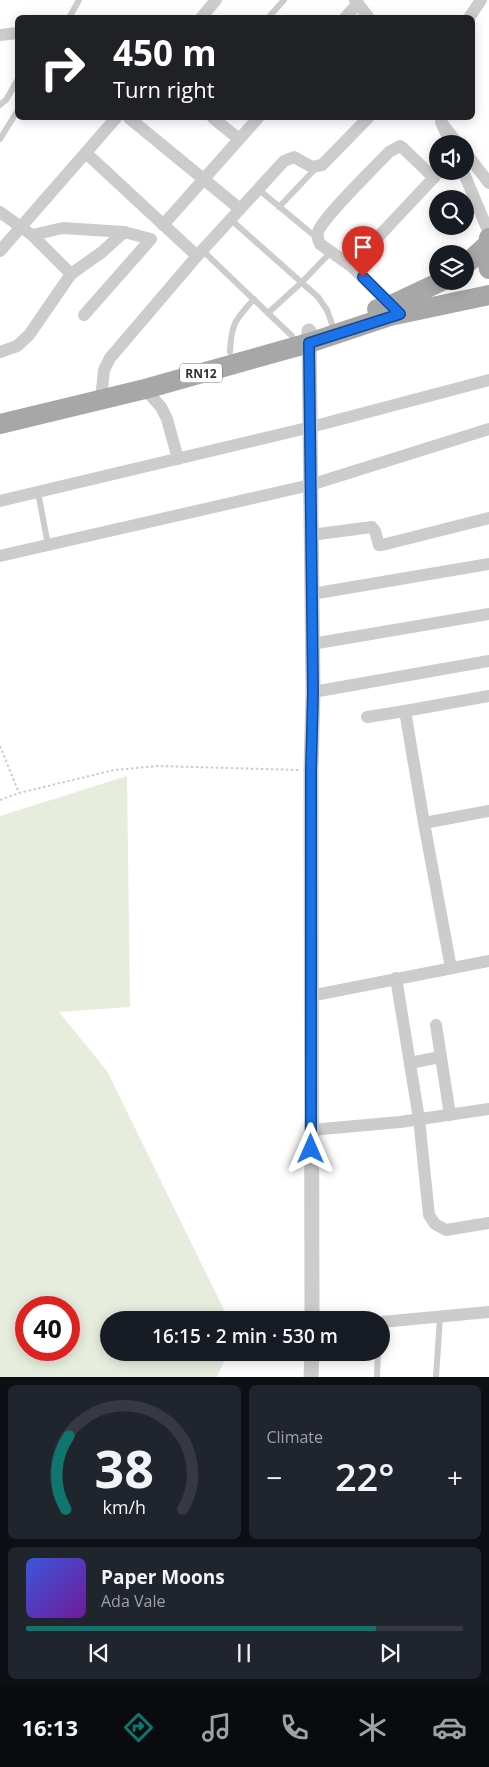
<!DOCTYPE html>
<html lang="en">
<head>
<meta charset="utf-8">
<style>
  :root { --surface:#171b24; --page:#20242c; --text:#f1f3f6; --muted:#9ea1a6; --line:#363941; --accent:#0f766e }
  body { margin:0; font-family:"Open Sans",sans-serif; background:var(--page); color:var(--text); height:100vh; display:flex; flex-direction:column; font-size:19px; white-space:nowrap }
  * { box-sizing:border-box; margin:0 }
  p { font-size:16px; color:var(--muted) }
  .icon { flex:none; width:28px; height:28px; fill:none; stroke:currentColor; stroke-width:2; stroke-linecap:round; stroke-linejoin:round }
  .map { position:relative; height:1377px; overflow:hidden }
  .sheet { display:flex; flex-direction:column; gap:8px; padding:8px; background:#0d0f14; flex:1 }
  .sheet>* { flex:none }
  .guide { position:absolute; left:15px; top:15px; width:460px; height:105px; border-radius:8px; box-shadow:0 2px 12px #0003; background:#202124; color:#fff; overflow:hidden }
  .controls { position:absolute; left:429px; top:135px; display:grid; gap:10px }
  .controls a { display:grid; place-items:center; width:45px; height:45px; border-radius:50%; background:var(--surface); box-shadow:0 2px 12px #0003; font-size:25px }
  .speed { position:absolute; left:15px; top:1296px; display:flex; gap:10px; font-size:25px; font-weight:700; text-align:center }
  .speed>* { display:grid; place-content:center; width:65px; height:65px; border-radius:50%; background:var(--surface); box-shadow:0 2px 12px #0003; line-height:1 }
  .speed .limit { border:8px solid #d22; background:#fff; color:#111 }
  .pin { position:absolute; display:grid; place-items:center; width:42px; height:42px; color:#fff; margin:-51px -21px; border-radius:50% 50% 50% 0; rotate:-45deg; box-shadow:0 0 5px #0007 }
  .pin .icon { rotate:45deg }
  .me { position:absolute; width:55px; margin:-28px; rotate:0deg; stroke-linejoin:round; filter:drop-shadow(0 0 4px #0008) }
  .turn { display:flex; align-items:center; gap:18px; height:105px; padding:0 15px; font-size:22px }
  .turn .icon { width:65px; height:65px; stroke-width:2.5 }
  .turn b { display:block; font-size:35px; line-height:42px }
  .big { font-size:38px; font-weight:600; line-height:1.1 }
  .sheet .card { flex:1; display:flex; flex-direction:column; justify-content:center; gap:8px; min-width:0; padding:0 18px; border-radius:8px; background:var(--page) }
  .sheet .dial { align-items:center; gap:0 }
  .dial svg { height:130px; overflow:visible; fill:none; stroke:var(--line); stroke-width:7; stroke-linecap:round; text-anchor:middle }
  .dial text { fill:var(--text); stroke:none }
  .song { display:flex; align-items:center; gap:15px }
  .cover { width:60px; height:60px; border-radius:8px; background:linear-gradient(135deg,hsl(230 70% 55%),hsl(280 70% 35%)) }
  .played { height:5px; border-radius:2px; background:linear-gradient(90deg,var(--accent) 80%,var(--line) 80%) }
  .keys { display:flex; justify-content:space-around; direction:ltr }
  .heat { display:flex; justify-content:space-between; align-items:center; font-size:28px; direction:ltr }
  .sheet .tiles { flex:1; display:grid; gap:8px; grid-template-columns:1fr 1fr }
  .card:last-child { grid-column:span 2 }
  .trip { position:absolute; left:100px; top:1311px; width:290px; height:50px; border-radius:25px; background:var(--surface); box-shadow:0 2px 12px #0003; font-weight:600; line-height:50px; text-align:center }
  .menu { display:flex; height:80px; justify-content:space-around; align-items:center; background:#090b0e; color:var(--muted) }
  .menu .icon { width:35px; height:35px }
  .menu .on { color:var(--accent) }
  .menu b { font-size:22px; color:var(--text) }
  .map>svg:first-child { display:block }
  .green { fill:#e6eddd; fill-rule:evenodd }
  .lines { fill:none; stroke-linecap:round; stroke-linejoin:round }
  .path { stroke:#ccc; stroke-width:2; stroke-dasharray:2.5 2.5; stroke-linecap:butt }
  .service { stroke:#ccc; stroke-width:6 }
  .minor { stroke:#ccc; stroke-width:12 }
  .tertiary { stroke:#ccc; stroke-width:15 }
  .primary { stroke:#a7a7a7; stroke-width:20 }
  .route-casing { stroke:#114b97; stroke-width:12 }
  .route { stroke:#1a73e8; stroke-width:9 }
  .labels { text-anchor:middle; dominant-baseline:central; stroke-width:5; stroke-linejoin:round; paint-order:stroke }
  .shield { fill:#fff; stroke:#6d6d6d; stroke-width:1 }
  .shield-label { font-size:12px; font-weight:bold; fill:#2f2f2f }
</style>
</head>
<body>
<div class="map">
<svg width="489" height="1377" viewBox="0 0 489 1377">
  <rect width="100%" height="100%" fill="#fff"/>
  <!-- green -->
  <path class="green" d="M 127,776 L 130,1007 L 59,1012 L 107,1071 L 229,1320 L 109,1320 L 109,1352 L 228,1353 L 217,1377 L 0,1377 L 0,816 ZM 26,1308 L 69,1308 L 69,1350 L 26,1350 Z"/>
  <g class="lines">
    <!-- path -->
    <g class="path">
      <polyline points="0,746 19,793"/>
      <polyline points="0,800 19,793 114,770 158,766 299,770"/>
    </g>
    <!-- service -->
    <g class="service">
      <polyline points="69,18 79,0"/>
      <polyline points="268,18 284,0"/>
      <polyline points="0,105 6,100 18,79"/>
      <polyline points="0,139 18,110"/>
      <polyline points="258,189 317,238"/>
      <polyline points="279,207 316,168"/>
      <polyline points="230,219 318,297 327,310 332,324"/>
      <polyline points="202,250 292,336"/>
      <polyline points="268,313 301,283 331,252"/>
      <path d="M 230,352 C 231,324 235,320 254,299"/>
      <polyline points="38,492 48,545"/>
      <polyline points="377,1377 378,1352"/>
      <polyline points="436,1377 440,1317"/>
    </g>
    <!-- minor -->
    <g class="minor">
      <polyline points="355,0 369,18"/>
      <polyline points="201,18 216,0"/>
      <polyline points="345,18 358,3"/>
      <polyline points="469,18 481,0"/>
      <polyline points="0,35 18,33"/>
      <polyline points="129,118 240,209"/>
      <polyline points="213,118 239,139"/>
      <polyline points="451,144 441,122 458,144"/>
      <polyline points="465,152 489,183"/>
      <polyline points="86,153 197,256"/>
      <polyline points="463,171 489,233"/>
      <polyline points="0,212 32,235 71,274"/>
      <polyline points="163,225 258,118"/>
      <polyline points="32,235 63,228 124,232 151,239 84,315"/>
      <polyline points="0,251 116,118"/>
      <polyline points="351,266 440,171"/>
      <path d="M 395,309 L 351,266 L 320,244 C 318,240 317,236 318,232 C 323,217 375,167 389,152 L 400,146 L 403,148 L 434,178"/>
      <polyline points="0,352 17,346 29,335 71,274 102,252 124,232"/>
      <polyline points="145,389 161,407 167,419 178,459"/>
      <polyline points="101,399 104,370 110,358 197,256 284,161 294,157 312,167 322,165 368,118"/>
      <polyline points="0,501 311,427 489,380"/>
      <polyline points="311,535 372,527 375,531 379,545 382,545 489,518"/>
      <polyline points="0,556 310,485 489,429"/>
      <polyline points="312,594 489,564"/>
      <polyline points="312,644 489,614"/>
      <polyline points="313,692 489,661"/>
      <polyline points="489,696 405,711 424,823 489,811"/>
      <polyline points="367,717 405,711"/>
      <polyline points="424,823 451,968"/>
      <polyline points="396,978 419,1119 429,1215 435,1224 446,1230 489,1223"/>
      <polyline points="310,996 489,961"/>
      <polyline points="436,1025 450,1115"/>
      <polyline points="410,1063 440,1057"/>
      <polyline points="311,1130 400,1122 489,1109"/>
      <polyline points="381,1322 489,1312"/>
    </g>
    <!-- tertiary -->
    <g class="tertiary">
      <polyline points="309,331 313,692 311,771 312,1320"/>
      <polyline points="311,1377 312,1352"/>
    </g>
    <!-- primary -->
    <g class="primary">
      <path d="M 489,238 C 486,249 486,258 489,269"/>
      <polyline points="465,265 486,246"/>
      <polyline points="377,309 391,305 442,281"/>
      <polyline points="0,424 145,389 309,343 390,316 489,295"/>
    </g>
  </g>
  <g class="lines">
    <defs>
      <polyline id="route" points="311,1149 311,770 313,692 309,343 400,314 363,277"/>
    </defs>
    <!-- route casing -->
    <use href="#route" class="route-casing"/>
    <!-- route -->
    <use href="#route" class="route"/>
  </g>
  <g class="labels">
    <!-- shield labels -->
    <rect class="shield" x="180" y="363.5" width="42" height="19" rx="4"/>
    <g class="shield-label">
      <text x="201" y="373">RN12</text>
    </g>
  </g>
</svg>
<div class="controls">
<a><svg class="icon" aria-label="sound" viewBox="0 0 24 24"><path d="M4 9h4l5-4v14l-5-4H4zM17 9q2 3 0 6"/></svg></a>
<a><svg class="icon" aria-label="search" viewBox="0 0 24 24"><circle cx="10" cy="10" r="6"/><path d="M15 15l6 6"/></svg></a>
<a><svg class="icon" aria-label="layers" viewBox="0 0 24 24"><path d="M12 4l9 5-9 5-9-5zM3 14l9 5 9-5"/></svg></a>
</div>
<div class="speed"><div class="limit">40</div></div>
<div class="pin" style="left:363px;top:277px;background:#d93025"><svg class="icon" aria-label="arrive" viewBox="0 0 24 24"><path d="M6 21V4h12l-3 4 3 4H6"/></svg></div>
<svg class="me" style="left:311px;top:1149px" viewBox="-20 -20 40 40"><path d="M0-17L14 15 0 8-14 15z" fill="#1a73e8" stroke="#fff" stroke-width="4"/></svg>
<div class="trip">16:15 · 2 min · 530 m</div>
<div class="guide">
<div class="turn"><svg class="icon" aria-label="right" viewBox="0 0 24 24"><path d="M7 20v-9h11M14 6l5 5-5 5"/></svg><div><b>450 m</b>Turn right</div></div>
</div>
</div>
<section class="sheet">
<div class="tiles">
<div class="card dial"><svg viewBox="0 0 100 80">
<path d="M14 69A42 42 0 1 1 86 69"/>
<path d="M14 69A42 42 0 0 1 16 24" stroke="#0f766e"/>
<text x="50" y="56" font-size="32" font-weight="700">38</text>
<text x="50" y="72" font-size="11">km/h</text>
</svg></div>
<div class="card"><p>Climate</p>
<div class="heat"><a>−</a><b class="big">22°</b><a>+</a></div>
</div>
<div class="card">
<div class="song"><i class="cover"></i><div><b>Paper Moons</b><p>Ada Vale</p></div></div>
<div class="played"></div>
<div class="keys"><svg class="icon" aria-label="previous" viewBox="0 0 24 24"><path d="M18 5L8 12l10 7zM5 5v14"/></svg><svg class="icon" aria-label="pause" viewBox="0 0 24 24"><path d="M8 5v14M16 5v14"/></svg><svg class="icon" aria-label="next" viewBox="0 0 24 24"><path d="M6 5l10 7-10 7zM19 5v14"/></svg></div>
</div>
</div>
</section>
<nav class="menu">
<b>16:13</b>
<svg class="icon on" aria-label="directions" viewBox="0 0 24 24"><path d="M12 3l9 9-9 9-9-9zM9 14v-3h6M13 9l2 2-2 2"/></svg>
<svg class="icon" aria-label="music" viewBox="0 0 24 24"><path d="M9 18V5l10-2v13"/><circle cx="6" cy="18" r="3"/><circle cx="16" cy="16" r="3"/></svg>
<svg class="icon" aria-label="phone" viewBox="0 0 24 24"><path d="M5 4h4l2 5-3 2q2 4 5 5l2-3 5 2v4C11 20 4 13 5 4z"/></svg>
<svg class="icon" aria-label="climate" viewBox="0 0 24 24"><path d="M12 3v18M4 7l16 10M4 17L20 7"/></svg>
<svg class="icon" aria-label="car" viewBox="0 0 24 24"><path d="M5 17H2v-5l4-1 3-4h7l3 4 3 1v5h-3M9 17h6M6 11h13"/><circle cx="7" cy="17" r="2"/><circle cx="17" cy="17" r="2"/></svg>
</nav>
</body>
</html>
